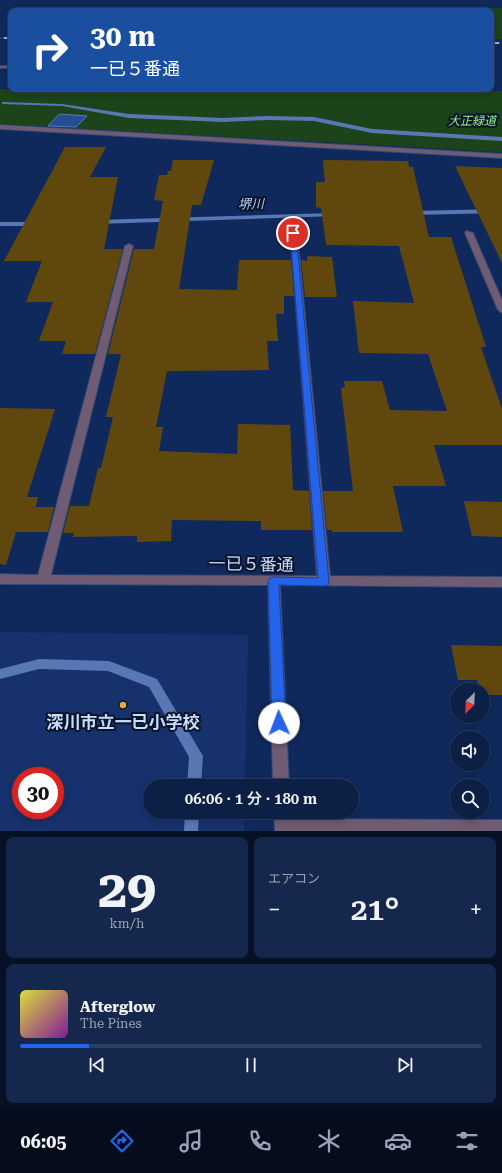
<!DOCTYPE html>
<html lang="ja">
<head>
<meta charset="utf-8">
<style>
  :root { --surface:#0c1f45; --page:#15274c; --text:#f1f3f6; --muted:#9aa2b3; --line:#2c3d5e; --accent:#2563eb }
  body { margin:0; font-family:"Roboto Serif","Noto Sans JP",serif; background:var(--page); color:var(--text); height:100vh; display:flex; flex-direction:column; font-size:15px; white-space:nowrap }
  * { box-sizing:border-box; margin:0 }
  p { font-size:13px; color:var(--muted) }
  .icon { flex:none; width:22px; height:22px; fill:none; stroke:currentColor; stroke-width:2; stroke-linecap:round; stroke-linejoin:round }
  .map { position:relative; height:831px; overflow:hidden }
  .sheet { display:flex; flex-direction:column; gap:6px; padding:6px; background:#071126; flex:1 }
  .sheet>* { flex:none }
  .hud { position:absolute; left:8px; top:8px; width:486px; height:84px; border-radius:8px; box-shadow:0 2px 6px #0003,0 0 0 1px var(--line); background:#1a4fa0; color:#fff; overflow:hidden }
  .needle { width:26px; rotate:204deg }
  .buttons { position:absolute; left:450px; top:683px; display:grid; gap:8px }
  .buttons a { display:grid; place-items:center; width:40px; height:40px; border-radius:50%; background:var(--surface); box-shadow:0 2px 6px #0003,0 0 0 1px var(--line); font-size:20px }
  .speed { position:absolute; left:12px; top:767px; display:flex; gap:8px; font-size:20px; font-weight:700; text-align:center }
  .speed>* { display:grid; place-content:center; width:52px; height:52px; border-radius:50%; background:var(--surface); box-shadow:0 2px 6px #0003,0 0 0 1px var(--line); line-height:1 }
  .speed .limit { border:6px solid #d22; background:#fff; color:#111 }
  .pin { position:absolute; display:grid; place-items:center; width:34px; height:34px; color:#fff; margin:-17px; border:2px solid #fff; border-radius:50%; box-shadow:0 1px 4px #0007 }
  .me { position:absolute; width:44px; margin:-22px; rotate:358deg; stroke-linejoin:round; filter:drop-shadow(0 0 3px #0008) }
  .turn { display:flex; align-items:center; gap:14px; height:84px; padding:0 16px; font-size:18px }
  .turn .icon { width:52px; height:52px; stroke-width:2.5 }
  .turn b { display:block; font-size:28px; line-height:34px }
  .big { font-size:30px; font-weight:600; line-height:1.1 }
  .sheet .tile { flex:1; display:flex; flex-direction:column; justify-content:center; gap:6px; min-width:0; padding:0 14px; border-radius:8px; background:var(--page) }
  .sheet .dial { align-items:center; gap:0 }
  .dial b { font-size:52px; line-height:1 }
  .song { display:flex; align-items:center; gap:12px }
  .cover { width:48px; height:48px; border-radius:6px; background:linear-gradient(135deg,hsl(60 70% 55%),hsl(290 70% 35%)) }
  .played { height:4px; border-radius:2px; background:linear-gradient(90deg,var(--accent) 15%,var(--line) 15%) }
  .keys { display:flex; justify-content:space-around; direction:ltr }
  .heat { display:flex; justify-content:space-between; align-items:center; font-size:22px; direction:ltr }
  .sheet .tiles { flex:1; display:grid; gap:6px; grid-template-columns:1fr 1fr }
  .tile:last-child { grid-column:span 2 }
  .trip { position:absolute; left:143px; top:779px; width:216px; height:40px; border-radius:20px; background:var(--surface); box-shadow:0 2px 6px #0003,0 0 0 1px var(--line); font-weight:600; line-height:40px; text-align:center }
  .menu { display:flex; height:64px; justify-content:space-around; align-items:center; background:#050c1c; color:var(--muted) }
  .menu .icon { width:28px; height:28px }
  .menu .on { color:var(--accent) }
  .menu b { font-size:18px; color:var(--text) }
  .map>svg:first-child { display:block }
  .built { fill:#16316b; fill-rule:evenodd }
  .green { fill:#1d431a }
  .water { fill:#274c96; stroke:#5877b5 }
  .lines { fill:none; stroke-linecap:round; stroke-linejoin:round }
  .stream { fill:#5877b5; fill-rule:evenodd }
  .building { fill:#60470e }
  .minor-casing { stroke:#2e4676; stroke-width:2 }
  .minor { fill:#6f5b72; fill-rule:evenodd }
  .rail-casing { stroke:#9fb2d7; stroke-width:2 }
  .rail { stroke:#08142a; stroke-width:1.5; stroke-dasharray:4; stroke-linecap:butt }
  .route { fill:#2563eb; stroke:#184099 }
  .poi-dot { fill:#e4ad35; stroke:#08142a; stroke-width:1.5 }
  .labels { text-anchor:middle; dominant-baseline:central; stroke-width:4; stroke-linejoin:round; paint-order:stroke }
  .far-park-label { font-size:12px; font-style:italic; fill:#9bf693; stroke:#08142a }
  .far-water-label { font-size:13px; font-style:italic; fill:#b5ccf5; stroke:#08142a }
  .near-street-label { font-size:17px; fill:#cbdcfd; stroke:#08142a }
  .near-poi-label { font-size:17px; font-weight:bold; fill:#cbdcfd; stroke:#08142a }
</style>
</head>
<body>
<div class="map">
<svg width="502" height="831" viewBox="0 0 502 831">
  <rect width="100%" height="100%" fill="#10295c"/>
  <!-- built -->
  <path class="built" d="M 0,632 L 248,635 L 245,786 L 150,786 L 150,812 L 245,812 L 244,831 L 0,831 ZM 21,776 L 55,776 L 55,810 L 21,810 Z"/>
  <!-- green -->
  <g class="green">
    <polygon points="213,8 502,8 502,39 491,39 491,11 212,11"/>
    <polygon points="0,89 502,91 502,152 0,124"/>
  </g>
  <!-- water -->
  <polygon class="water" points="59,114 87,116 76,127 48,126"/>
  <g class="lines">
    <!-- stream -->
    <g class="stream">
      <polygon points="4,102 62,104 129,114 223,118 268,116 314,117 372,129 502,137 502,141 372,133 314,121 268,120 223,122 129,118 62,106 2,104 2,102"/>
      <polygon points="502,209 502,213 411,215 408,213 411,211"/>
      <polygon points="334,213 336,214 336,216 97,224 94,222 97,220"/>
      <polygon points="0,222 35,222 38,224 35,226 0,226"/>
      <polygon points="39,659 109,661 157,679 203,756 201,786 187,786 189,757 149,687 108,671 39,669 0,679 0,669"/>
      <polygon points="185,812 199,812 198,831 184,831"/>
    </g>
  </g>
  <!-- building -->
  <g class="building">
    <polygon points="65,147 106,147 90,177 118,177 104,249 123,249 95,354 62,354 66,341 39,341 53,302 26,302 42,261 4,261"/>
    <polygon points="173,160 214,160 201,205 192,205 179,289 237,290 239,260 291,260 294,296 284,296 284,314 276,314 278,341 267,341 269,370 167,371 156,427 163,427 159,451 237,454 238,424 290,425 293,490 309,491 312,530 261,530 261,521 172,520 171,541 137,542 137,536 73,537 74,533 63,533 70,506 89,506 98,468 101,468 113,417 106,417 121,354 108,354 134,249 154,249 163,201 154,200 159,175 167,175 168,171 171,171"/>
    <polygon points="323,160 408,161 409,167 413,167 429,237 451,237 486,347 481,347 502,409 502,445 434,445 446,486 393,486 403,532 332,532 332,530 327,530 323,491 353,491 341,388 345,387 344,381 382,381 390,410 447,411 428,354 359,353 353,301 414,303 399,246 326,245 321,208 316,207 316,182 325,182"/>
    <polygon points="455,166 502,168 502,263"/>
    <polygon points="307,256 332,257 337,297 305,297 301,260 307,261"/>
    <polygon points="0,408 55,409 27,497 38,497 36,507 54,507 48,532 16,532 6,565 0,564"/>
    <polygon points="464,501 502,502 502,537 472,536"/>
    <polygon points="451,645 502,646 502,695 483,695 483,690 480,690 477,680 458,680"/>
  </g>
  <g class="lines">
    <defs>
      <g id="minor">
        <rect x="0" y="66" width="11" height="2"/>
        <polygon points="0,125 502,154 502,158 0,129"/>
        <polygon points="290,231 297,233 330,576 502,577 502,587 280,585 289,786 273,786 268,585 0,584 0,574 38,575 125,246 129,244 133,246 51,575 317,576"/>
        <polygon points="466,231 473,233 502,300 502,313 498,310 465,233"/>
        <polygon points="274,812 290,812 290,819 502,820 502,831 275,831"/>
      </g>
    </defs>
    <!-- minor casing -->
    <use href="#minor" class="minor-casing"/>
    <!-- minor -->
    <use href="#minor" class="minor"/>
    <defs>
      <g id="rail">
        <polyline points="0,38 11,38"/>
        <polyline points="491,43 502,43"/>
      </g>
    </defs>
    <!-- rail casing -->
    <use href="#rail" class="rail-casing"/>
    <!-- rail -->
    <use href="#rail" class="rail"/>
  </g>
  <!-- route -->
  <polygon class="route" points="293,231 296,233 329,582 328,585 324,586 279,585 286,723 284,727 279,729 274,727 272,723 268,581 270,578 274,577 318,578 290,233"/>
  <!-- markers -->
  <circle class="poi-dot" cx="123" cy="705" r="4"/>
  <g class="labels">
    <!-- far-park labels -->
    <g class="far-park-label">
      <text x="472" y="121">大正緑道</text>
    </g>
    <!-- far-water labels -->
    <g class="far-water-label">
      <text transform="translate(251 204) rotate(-1)">堺川</text>
    </g>
    <!-- near-street labels -->
    <g class="near-street-label">
      <text transform="translate(251 564) rotate(1)">一已５番通</text>
    </g>
    <!-- near-poi labels -->
    <g class="near-poi-label">
      <text x="123" y="722">深川市立一已小学校</text>
    </g>
  </g>
</svg>
<div class="buttons">
<a><svg class="needle" viewBox="-14 -14 28 28"><path d="M0-13l5 13h-10z" fill="#e53935"/><path d="M0 13l5-13h-10z" fill="#9aa2b3"/></svg></a>
<a><svg class="icon" aria-label="sound" viewBox="0 0 24 24"><path d="M4 9h4l5-4v14l-5-4H4zM17 9q2 3 0 6"/></svg></a>
<a><svg class="icon" aria-label="search" viewBox="0 0 24 24"><circle cx="10" cy="10" r="6"/><path d="M15 15l6 6"/></svg></a>
</div>
<div class="speed"><div class="limit">30</div></div>
<div class="pin" style="left:293px;top:233px;background:#d93025"><svg class="icon" aria-label="arrive" viewBox="0 0 24 24"><path d="M6 21V4h12l-3 4 3 4H6"/></svg></div>
<svg class="me" style="left:279px;top:723px" viewBox="-20 -20 40 40"><circle r="19" fill="#fff"/><path d="M0-13L10 11 0 6-10 11z" fill="#2563eb"/></svg>
<div class="trip">06:06 · 1 分 · 180 m</div>
<div class="hud">
<div class="turn"><svg class="icon" aria-label="right" viewBox="0 0 24 24"><path d="M7 20v-9h11M14 6l5 5-5 5"/></svg><div><b>30 m</b>一已５番通</div></div>
</div>
</div>
<section class="sheet">
<div class="tiles">
<div class="tile dial"><b>29</b><p>km/h</p></div>
<div class="tile"><p>エアコン</p>
<div class="heat"><a>−</a><b class="big">21°</b><a>+</a></div>
</div>
<div class="tile">
<div class="song"><i class="cover"></i><div><b>Afterglow</b><p>The Pines</p></div></div>
<div class="played"></div>
<div class="keys"><svg class="icon" aria-label="previous" viewBox="0 0 24 24"><path d="M18 5L8 12l10 7zM5 5v14"/></svg><svg class="icon" aria-label="pause" viewBox="0 0 24 24"><path d="M8 5v14M16 5v14"/></svg><svg class="icon" aria-label="next" viewBox="0 0 24 24"><path d="M6 5l10 7-10 7zM19 5v14"/></svg></div>
</div>
</div>
</section>
<nav class="menu">
<b>06:05</b>
<svg class="icon on" aria-label="directions" viewBox="0 0 24 24"><path d="M12 3l9 9-9 9-9-9zM9 14v-3h6M13 9l2 2-2 2"/></svg>
<svg class="icon" aria-label="music" viewBox="0 0 24 24"><path d="M9 18V5l10-2v13"/><circle cx="6" cy="18" r="3"/><circle cx="16" cy="16" r="3"/></svg>
<svg class="icon" aria-label="phone" viewBox="0 0 24 24"><path d="M5 4h4l2 5-3 2q2 4 5 5l2-3 5 2v4C11 20 4 13 5 4z"/></svg>
<svg class="icon" aria-label="climate" viewBox="0 0 24 24"><path d="M12 3v18M4 7l16 10M4 17L20 7"/></svg>
<svg class="icon" aria-label="car" viewBox="0 0 24 24"><path d="M5 17H2v-5l4-1 3-4h7l3 4 3 1v5h-3M9 17h6M6 11h13"/><circle cx="7" cy="17" r="2"/><circle cx="17" cy="17" r="2"/></svg>
<svg class="icon" aria-label="filters" viewBox="0 0 24 24"><path d="M4 7h16M4 17h16"/><circle cx="9" cy="7" r="2"/><circle cx="15" cy="17" r="2"/></svg>
</nav>
</body>
</html>
